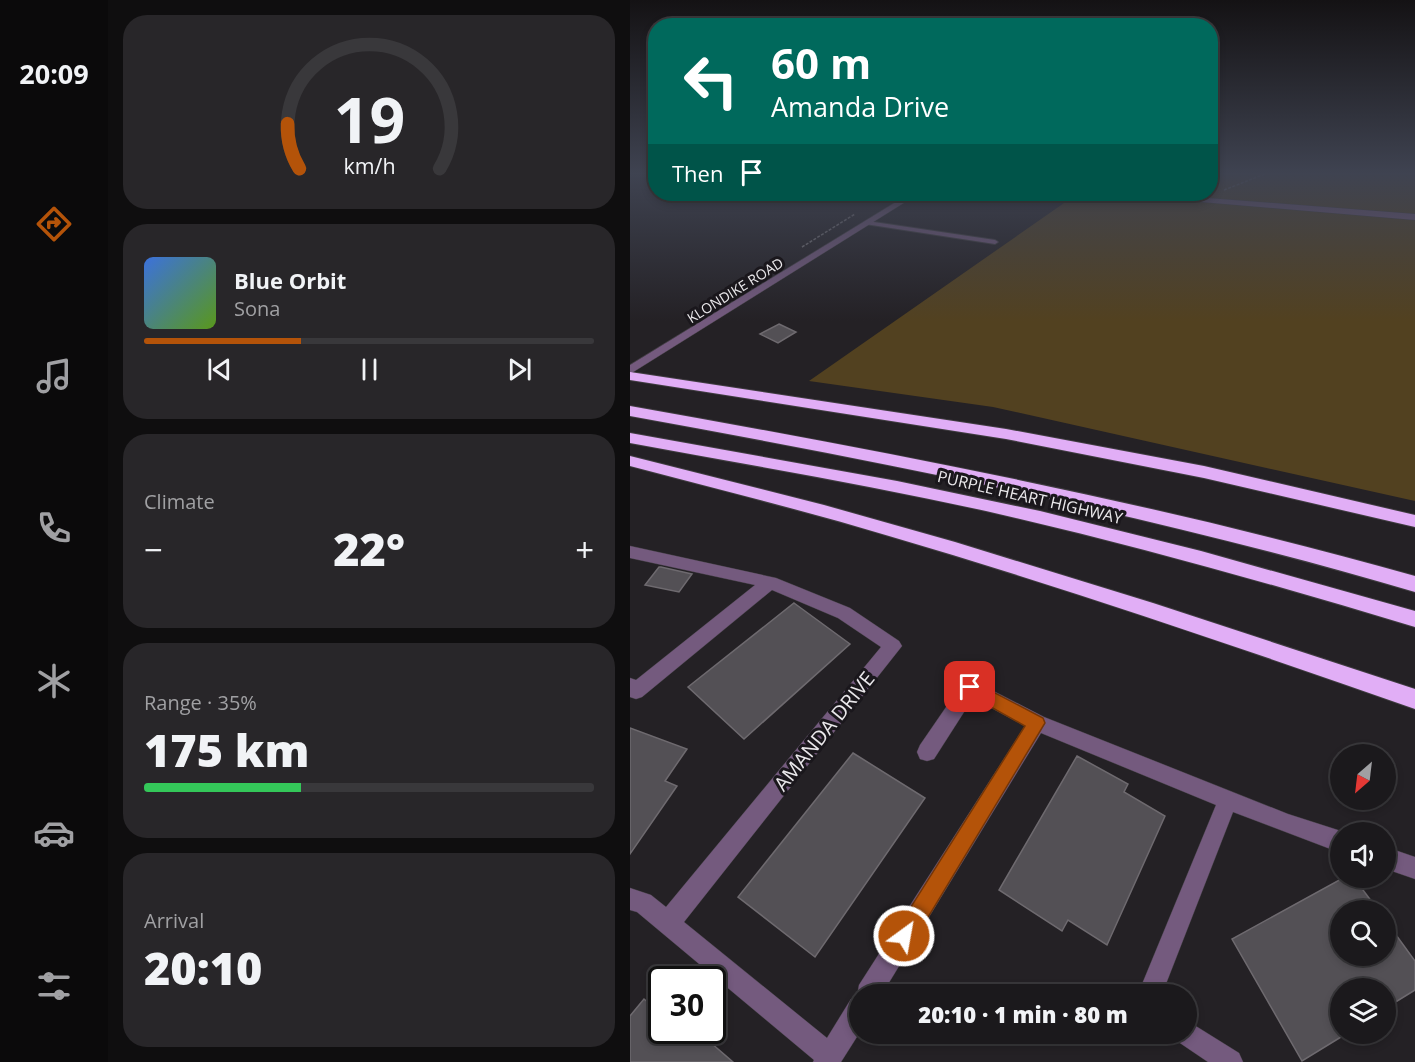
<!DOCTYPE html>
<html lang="en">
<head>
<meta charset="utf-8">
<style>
  :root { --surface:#1b191c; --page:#282629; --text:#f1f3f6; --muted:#a0a0a3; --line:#39383b; --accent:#b45309 }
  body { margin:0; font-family:"Open Sans",sans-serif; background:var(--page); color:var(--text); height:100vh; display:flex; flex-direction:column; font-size:22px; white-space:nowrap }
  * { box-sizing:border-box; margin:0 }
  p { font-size:20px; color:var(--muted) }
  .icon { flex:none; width:33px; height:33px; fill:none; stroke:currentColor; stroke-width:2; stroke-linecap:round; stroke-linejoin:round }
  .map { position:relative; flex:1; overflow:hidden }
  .panel { display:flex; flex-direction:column; gap:15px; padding:15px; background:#0f0e0f; width:522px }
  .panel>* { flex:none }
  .banner { position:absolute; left:18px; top:18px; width:570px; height:183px; border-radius:24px; box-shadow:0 3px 9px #0003,0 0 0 2px var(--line); background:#00695c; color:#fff; overflow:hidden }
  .needle { width:39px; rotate:208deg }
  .fabs { position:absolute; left:700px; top:744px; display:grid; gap:12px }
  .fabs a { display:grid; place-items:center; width:66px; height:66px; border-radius:50%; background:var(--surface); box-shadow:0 3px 9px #0003,0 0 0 2px var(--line); font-size:30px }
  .speed { position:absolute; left:18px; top:966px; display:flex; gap:12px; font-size:30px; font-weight:700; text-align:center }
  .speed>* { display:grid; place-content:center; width:78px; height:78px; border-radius:50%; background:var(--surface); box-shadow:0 3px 9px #0003,0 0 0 2px var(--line); line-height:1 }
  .speed .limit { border:3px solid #111; border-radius:9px; background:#fff; color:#111 }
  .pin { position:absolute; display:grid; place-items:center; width:51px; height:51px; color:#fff; margin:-26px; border-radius:12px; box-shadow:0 3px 9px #0006 }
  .me { position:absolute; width:66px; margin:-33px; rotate:32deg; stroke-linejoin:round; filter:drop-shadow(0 0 4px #0008) }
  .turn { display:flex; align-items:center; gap:21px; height:126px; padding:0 24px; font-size:27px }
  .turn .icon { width:78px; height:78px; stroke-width:2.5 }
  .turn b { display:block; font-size:42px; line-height:51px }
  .then { display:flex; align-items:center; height:57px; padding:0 24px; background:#0003; gap:12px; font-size:22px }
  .big { font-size:45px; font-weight:800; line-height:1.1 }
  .panel .tile { flex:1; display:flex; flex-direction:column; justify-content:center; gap:9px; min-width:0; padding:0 21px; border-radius:24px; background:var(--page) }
  .panel .dial { align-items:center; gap:0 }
  .dial svg { height:156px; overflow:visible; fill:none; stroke:var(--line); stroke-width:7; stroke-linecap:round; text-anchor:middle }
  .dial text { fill:var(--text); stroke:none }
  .song { display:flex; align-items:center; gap:18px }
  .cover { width:72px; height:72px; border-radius:9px; background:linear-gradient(135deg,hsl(220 70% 55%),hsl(90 70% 35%)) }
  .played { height:6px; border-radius:3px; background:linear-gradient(90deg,var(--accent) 35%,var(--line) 35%) }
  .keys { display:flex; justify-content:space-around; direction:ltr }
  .heat { display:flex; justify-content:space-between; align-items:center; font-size:33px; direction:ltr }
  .charge { height:9px; border-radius:4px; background:linear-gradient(90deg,#34c759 35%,var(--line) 0) }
  .trip { position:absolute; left:219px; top:984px; width:348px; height:60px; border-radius:30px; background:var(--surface); box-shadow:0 3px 9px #0003,0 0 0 2px var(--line); font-weight:800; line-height:60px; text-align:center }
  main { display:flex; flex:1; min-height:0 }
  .tab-bar { display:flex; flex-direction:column; width:108px; justify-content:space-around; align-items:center; background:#0b0a0b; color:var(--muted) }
  .tab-bar .icon { width:42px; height:42px }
  .tab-bar .current { color:var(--accent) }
  .tab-bar b { font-size:27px; color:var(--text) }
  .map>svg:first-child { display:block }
  .green { fill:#524120 }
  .building { fill:#535055; stroke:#6e6a6f; stroke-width:1.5 }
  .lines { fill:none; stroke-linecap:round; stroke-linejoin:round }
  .service-casing { stroke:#403d41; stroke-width:2 }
  .minor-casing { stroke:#403d41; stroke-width:1 }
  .tertiary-casing { stroke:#403d41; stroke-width:1 }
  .motorway-casing { stroke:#403d41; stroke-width:2 }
  .path { stroke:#767377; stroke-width:1.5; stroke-dasharray:3 1.5; stroke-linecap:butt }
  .service { fill:#745a7e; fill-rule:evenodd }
  .minor { fill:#745a7e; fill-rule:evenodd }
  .tertiary { fill:#745a7e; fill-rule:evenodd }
  .motorway { fill:#e1aef6; fill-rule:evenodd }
  .route { fill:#b45309; stroke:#753606; stroke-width:1.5 }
  .labels { text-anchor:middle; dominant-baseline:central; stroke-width:6; stroke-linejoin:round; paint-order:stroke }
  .far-street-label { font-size:14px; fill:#eae8eb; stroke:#1a171c }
  .street-label { font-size:16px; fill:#eae8eb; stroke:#1a171c }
  .near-street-label { font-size:20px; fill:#eae8eb; stroke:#1a171c }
</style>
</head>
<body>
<main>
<nav class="tab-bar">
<b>20:09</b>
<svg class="icon current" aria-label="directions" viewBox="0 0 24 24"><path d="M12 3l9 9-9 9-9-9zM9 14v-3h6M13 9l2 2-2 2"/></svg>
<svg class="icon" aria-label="music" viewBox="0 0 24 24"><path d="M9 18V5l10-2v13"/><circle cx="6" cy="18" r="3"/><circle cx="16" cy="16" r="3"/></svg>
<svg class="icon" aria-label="phone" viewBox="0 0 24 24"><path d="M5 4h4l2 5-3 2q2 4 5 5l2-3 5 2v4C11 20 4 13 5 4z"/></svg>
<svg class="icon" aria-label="climate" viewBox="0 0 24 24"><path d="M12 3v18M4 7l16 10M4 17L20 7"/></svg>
<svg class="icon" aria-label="car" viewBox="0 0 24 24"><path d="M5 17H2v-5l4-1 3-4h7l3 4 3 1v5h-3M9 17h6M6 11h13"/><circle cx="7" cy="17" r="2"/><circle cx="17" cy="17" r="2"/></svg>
<svg class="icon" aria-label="filters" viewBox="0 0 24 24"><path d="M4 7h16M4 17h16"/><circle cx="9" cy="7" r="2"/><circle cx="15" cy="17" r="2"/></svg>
</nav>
<section class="panel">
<div class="tile dial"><svg viewBox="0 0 100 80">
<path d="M14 69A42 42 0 1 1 86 69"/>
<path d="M14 69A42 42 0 0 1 8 46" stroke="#b45309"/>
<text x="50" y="56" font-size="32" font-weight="700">19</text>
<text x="50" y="72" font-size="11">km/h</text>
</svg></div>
<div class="tile">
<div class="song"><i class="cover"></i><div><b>Blue Orbit</b><p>Sona</p></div></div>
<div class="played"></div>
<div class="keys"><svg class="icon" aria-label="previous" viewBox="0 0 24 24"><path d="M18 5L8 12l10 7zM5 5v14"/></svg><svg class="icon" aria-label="pause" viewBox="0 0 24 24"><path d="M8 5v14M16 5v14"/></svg><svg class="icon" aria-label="next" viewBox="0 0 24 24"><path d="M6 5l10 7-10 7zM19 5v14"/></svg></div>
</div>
<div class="tile"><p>Climate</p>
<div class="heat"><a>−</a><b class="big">22°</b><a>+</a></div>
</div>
<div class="tile"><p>Range · 35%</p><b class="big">175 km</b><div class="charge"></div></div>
<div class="tile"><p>Arrival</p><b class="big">20:10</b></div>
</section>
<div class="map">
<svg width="785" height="1062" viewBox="0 0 785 1062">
  <rect width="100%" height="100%" fill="#242125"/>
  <!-- green -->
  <polygon class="green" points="581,172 785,172 785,501 363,407 179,381 447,194 580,194"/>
  <!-- building -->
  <g class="building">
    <polygon points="149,324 166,332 148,343 130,334"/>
    <polygon points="29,567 31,567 62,574 49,592 15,585"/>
    <polygon points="164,603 220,644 114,739 58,687"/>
    <polygon points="0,728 57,749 35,781 47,786 0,854"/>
    <polygon points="223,753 295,798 185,957 108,897"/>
    <polygon points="447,756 498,784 494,792 535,816 477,945 438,920 432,931 369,890"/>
    <polygon points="713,878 724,878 748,910 711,910 711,956 756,956 756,921 785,961 785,990 756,1008 756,988 711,988 711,1037 672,1061 602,939"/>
    <polygon points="14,999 32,1014 32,1030 66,1030 103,1062 0,1062 0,1016"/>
  </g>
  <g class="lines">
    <defs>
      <polygon id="service" points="237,221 365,240 368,242 365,244 235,224 234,223"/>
      <g id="minor">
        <polygon points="0,546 146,578 220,608 269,641 272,646 54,922 197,1038 221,999 227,997 229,985 395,726 343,698 304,759 297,761 290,759 287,752 290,745 334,681 340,679 414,717 658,814 714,832 711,832 711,853 603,812 532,994 508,994 586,805 411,733 252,994 230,994 230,1032 211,1062 183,1062 184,1060 7,912 0,910 0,888 21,895 36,907 251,647 208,618 142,590 12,697 6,699 0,697 0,678 6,680 125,585 0,558"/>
        <polygon points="756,847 785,857 785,879 756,869"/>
        <polygon points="556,1020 609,1053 613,1062 578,1062 547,1041 544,1034 556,1034"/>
      </g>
      <g id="tertiary">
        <polygon points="279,194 288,194 0,374 0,365"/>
        <polygon points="497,194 525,194 785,214 785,220 501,196"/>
      </g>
      <g id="motorway">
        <polygon points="0,372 376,429 574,466 785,515 785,527 574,478 376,439 0,380"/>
        <path d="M 0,406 C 264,453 527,503 785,576 L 785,592 C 527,516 264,464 0,416 Z"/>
        <path d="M 0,433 L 267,481 L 410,511 L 571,551 L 785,611 L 785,627 C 643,584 501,544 356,511 C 238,485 119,465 0,443 Z"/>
        <path d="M 0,456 L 194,505 L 325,542 L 523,603 L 785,689 L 785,709 C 611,648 436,588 259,536 C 173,510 86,489 0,466 Z"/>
      </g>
    </defs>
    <!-- service casing -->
    <use href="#service" class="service-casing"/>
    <!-- minor casing -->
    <use href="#minor" class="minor-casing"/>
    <!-- tertiary casing -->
    <use href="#tertiary" class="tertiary-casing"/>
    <!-- motorway casing -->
    <use href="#motorway" class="motorway-casing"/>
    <!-- path -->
    <g class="path">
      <polyline points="594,190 640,172"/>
      <polyline points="172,247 225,214"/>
    </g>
    <!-- service -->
    <use href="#service" class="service"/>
    <!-- minor -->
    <use href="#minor" class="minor"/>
    <!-- tertiary -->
    <use href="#tertiary" class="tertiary"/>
    <!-- motorway -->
    <use href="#motorway" class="motorway"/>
  </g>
  <!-- sky -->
  <linearGradient id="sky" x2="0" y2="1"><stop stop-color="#141214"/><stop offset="0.54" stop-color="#3f4351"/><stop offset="1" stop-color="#3f4351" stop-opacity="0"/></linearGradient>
  <rect width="785" height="321" fill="url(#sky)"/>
  <!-- route -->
  <polygon class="route" points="340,680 413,718 415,723 282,944 274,947 267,944 264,936 267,929 395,726 334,692 331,687 334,682"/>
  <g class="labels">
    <!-- far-street labels -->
    <g class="far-street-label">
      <text transform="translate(105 290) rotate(-32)">KLONDIKE ROAD</text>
    </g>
    <!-- street labels -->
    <g class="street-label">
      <text transform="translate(400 497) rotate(13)">PURPLE HEART HIGHWAY</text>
    </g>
    <!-- near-street labels -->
    <g class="near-street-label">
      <text transform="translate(194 731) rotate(-51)">AMANDA DRIVE</text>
    </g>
  </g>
</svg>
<div class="fabs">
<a><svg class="needle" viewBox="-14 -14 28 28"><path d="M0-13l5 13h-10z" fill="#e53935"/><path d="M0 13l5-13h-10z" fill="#a0a0a3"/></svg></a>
<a><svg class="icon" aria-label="sound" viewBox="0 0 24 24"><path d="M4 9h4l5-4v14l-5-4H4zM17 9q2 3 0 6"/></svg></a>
<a><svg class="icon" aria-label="search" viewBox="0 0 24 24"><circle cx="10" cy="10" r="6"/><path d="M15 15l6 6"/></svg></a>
<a><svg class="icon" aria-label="layers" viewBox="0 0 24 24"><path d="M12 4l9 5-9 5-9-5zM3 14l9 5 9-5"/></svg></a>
</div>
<div class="speed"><div class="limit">30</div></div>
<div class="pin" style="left:340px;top:687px;background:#d93025"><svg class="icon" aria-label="arrive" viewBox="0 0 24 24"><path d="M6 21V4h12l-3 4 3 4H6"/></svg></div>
<svg class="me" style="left:274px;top:936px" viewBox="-20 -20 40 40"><circle r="17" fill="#b45309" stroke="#fff" stroke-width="3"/><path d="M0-11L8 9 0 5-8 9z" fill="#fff"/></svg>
<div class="trip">20:10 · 1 min · 80 m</div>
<div class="banner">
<div class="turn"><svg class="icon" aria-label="left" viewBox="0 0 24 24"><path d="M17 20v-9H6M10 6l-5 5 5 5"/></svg><div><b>60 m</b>Amanda Drive</div></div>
<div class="then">Then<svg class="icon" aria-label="arrive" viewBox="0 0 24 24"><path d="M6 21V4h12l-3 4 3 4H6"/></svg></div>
</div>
</div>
</main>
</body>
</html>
